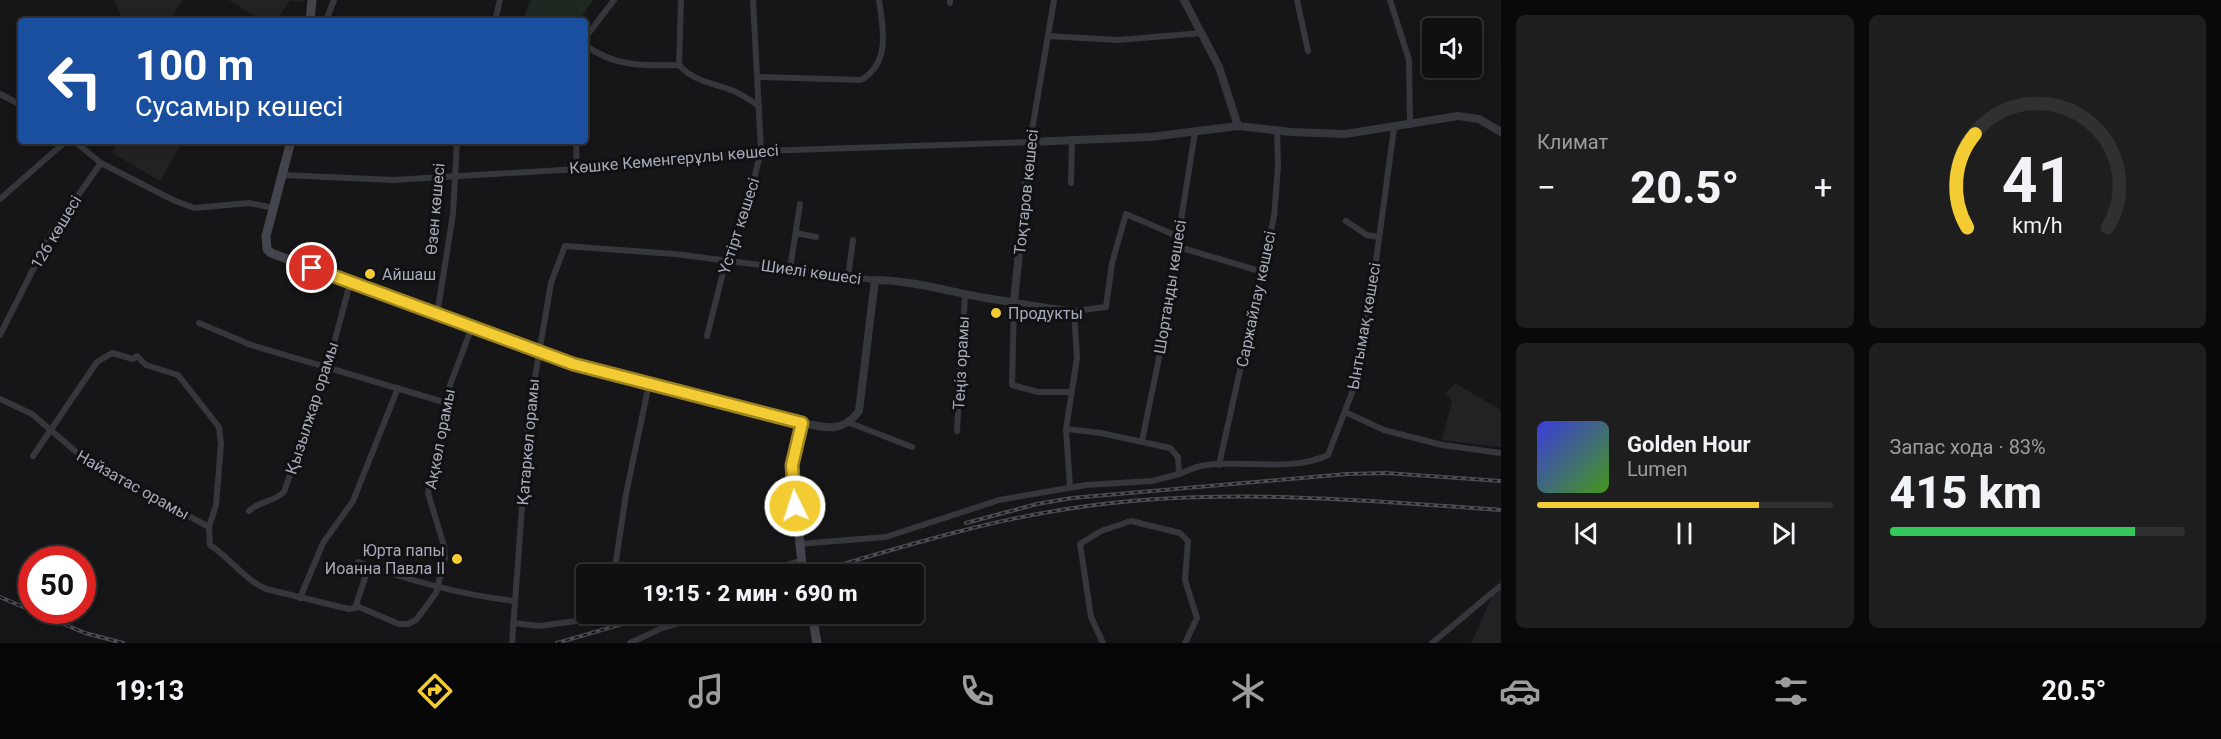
<!DOCTYPE html>
<html lang="ru">
<head>
<meta charset="utf-8">
<style>
  :root { --surface:#101011; --page:#1e1e1f; --text:#f1f3f6; --muted:#9c9d9f; --line:#303031; --accent:#f3cb32 }
  body { margin:0; font-family:Roboto,sans-serif; background:var(--page); color:var(--text); height:100vh; display:flex; flex-direction:column; font-size:22px; white-space:nowrap }
  * { box-sizing:border-box; margin:0 }
  p { font-size:20px; color:var(--muted) }
  .icon { flex:none; width:33px; height:33px; fill:none; stroke:currentColor; stroke-width:2; stroke-linecap:round; stroke-linejoin:round }
  .map { position:relative; flex:1; overflow:hidden }
  .sheet { display:flex; flex-direction:column; gap:15px; padding:15px; background:#090909; width:720px }
  .sheet>* { flex:none }
  .top-card { position:absolute; left:18px; top:18px; width:570px; height:126px; border-radius:6px; box-shadow:0 3px 15px #0003,0 0 0 2px var(--line); background:#1a4fa0; color:#fff; overflow:hidden }
  .buttons { position:absolute; left:1422px; top:18px; display:grid; gap:12px }
  .buttons a { display:grid; place-items:center; width:60px; height:60px; border-radius:6px; background:var(--surface); box-shadow:0 3px 15px #0003,0 0 0 2px var(--line); font-size:30px }
  .speed { position:absolute; left:18px; top:546px; display:flex; gap:12px; font-size:30px; font-weight:700; text-align:center }
  .speed>* { display:grid; place-content:center; width:78px; height:78px; border-radius:50%; background:var(--surface); box-shadow:0 3px 15px #0003,0 0 0 2px var(--line); line-height:1 }
  .speed .limit { border:9px solid #d22; background:#fff; color:#111 }
  .pin { position:absolute; display:grid; place-items:center; width:51px; height:51px; color:#fff; margin:-26px; border:3px solid #fff; border-radius:50%; box-shadow:0 2px 6px #0007 }
  .me { position:absolute; width:66px; margin:-33px; rotate:356deg; stroke-linejoin:round; filter:drop-shadow(0 0 4px #0008) }
  .turn { display:flex; align-items:center; gap:21px; height:126px; padding:0 18px; font-size:27px }
  .turn .icon { width:78px; height:78px; stroke-width:2.5 }
  .turn b { display:block; font-size:42px; line-height:51px }
  .big { font-size:45px; font-weight:800; line-height:1.1 }
  .sheet .tile { flex:1; display:flex; flex-direction:column; justify-content:center; gap:9px; min-width:0; padding:0 21px; border-radius:9px; background:var(--page) }
  .sheet .dial { align-items:center; gap:0 }
  .dial svg { height:156px; overflow:visible; fill:none; stroke:var(--line); stroke-width:7; stroke-linecap:round; text-anchor:middle }
  .dial text { fill:var(--text); stroke:none }
  .song { display:flex; align-items:center; gap:18px }
  .cover { width:72px; height:72px; border-radius:9px; background:linear-gradient(135deg,hsl(240 70% 55%),hsl(100 70% 35%)) }
  .played { height:6px; border-radius:3px; background:linear-gradient(90deg,var(--accent) 75%,var(--line) 75%) }
  .keys { display:flex; justify-content:space-around; direction:ltr }
  .heat { display:flex; justify-content:space-between; align-items:center; font-size:33px; direction:ltr }
  .charge { height:9px; border-radius:4px; background:linear-gradient(90deg,#34c759 83%,var(--line) 0) }
  .sheet .tiles { flex:1; display:grid; gap:15px; grid-template-columns:repeat(2,1fr) }
  .trip { position:absolute; left:576px; top:564px; width:348px; height:60px; border-radius:6px; background:var(--surface); box-shadow:0 3px 15px #0003,0 0 0 2px var(--line); font-weight:800; line-height:60px; text-align:center }
  .menu { display:flex; height:96px; justify-content:space-around; align-items:center; background:#060607; color:var(--muted) }
  .menu .icon { width:42px; height:42px }
  .menu .on { color:var(--accent) }
  .menu b { font-size:27px; color:var(--text) }
  main { display:flex; flex:1; min-height:0 }
  .map>svg:first-child { display:block }
  .built { fill:#222124 }
  .green { fill:#1f2721 }
  .lines { fill:none; stroke-linecap:round; stroke-linejoin:round }
  .minor { stroke:#36373c; stroke-width:6 }
  .tertiary { stroke:#36373c; stroke-width:8 }
  .secondary { stroke:#44454c; stroke-width:9 }
  .rail-casing { stroke:#4b4c53; stroke-width:4 }
  .rail { stroke:#111012; stroke-width:1.5; stroke-dasharray:4.5; stroke-linecap:butt }
  .route-casing { stroke:#9e8420; stroke-width:15 }
  .route { stroke:#f3cb32; stroke-width:10 }
  .poi-dot { fill:#f3cb32; stroke:#111012; stroke-width:2 }
  .labels { text-anchor:middle; dominant-baseline:central; stroke-width:6; stroke-linejoin:round; paint-order:stroke }
  .street-label { font-size:16px; fill:#a7aab8; stroke:#111012 }
  .poi-label { font-size:16px; fill:#a7aab8; stroke:#111012; text-anchor:start }
</style>
</head>
<body>
<main>
<div class="map">
<svg width="1501" height="643" viewBox="0 0 1501 643">
  <rect width="100%" height="100%" fill="#161517"/>
  <!-- built -->
  <g class="built">
    <polygon points="114,0 182,0 170,21 123,21"/>
    <polygon points="229,0 304,0 304,3 290,0 277,21 262,21"/>
    <polygon points="118,141 183,141 160,181 112,153"/>
    <polygon points="1455,383 1501,410 1501,447 1442,440 1452,401 1446,393"/>
    <polygon points="1501,577 1501,643 1471,643"/>
  </g>
  <!-- green -->
  <polygon class="green" points="531,0 593,0 579,21 522,21"/>
  <g class="lines">
    <!-- minor -->
    <g class="minor">
      <polyline points="1297,0 1308,51"/>
      <polyline points="1390,0 1409,60 1410,125"/>
      <polyline points="950,3 950,0"/>
      <polyline points="326,21 334,0"/>
      <polyline points="495,21 500,0"/>
      <polyline points="1048,36 1118,40 1202,33"/>
      <polyline points="585,38 614,0"/>
      <path d="M 585,45 C 615,67 643,66 679,65 C 694,82 714,83 734,91 C 743,95 751,101 759,106"/>
      <polyline points="679,65 681,0"/>
      <path d="M 758,77 L 861,80 C 891,63 883,28 879,0"/>
      <polyline points="0,94 21,105"/>
      <polyline points="576,141 577,168"/>
      <polyline points="101,163 173,200 194,208 249,203 274,208"/>
      <polyline points="283,175 393,180 628,166 761,151 1030,142 1054,0"/>
      <polyline points="1071,183 1072,139"/>
      <polyline points="0,199 66,141"/>
      <polyline points="1346,221 1367,235 1379,237"/>
      <polyline points="796,233 816,237"/>
      <polyline points="1175,246 1263,272"/>
      <polyline points="790,269 800,204"/>
      <polyline points="848,277 853,240"/>
      <polyline points="437,315 453,214 457,141"/>
      <polyline points="199,323 251,345 447,403"/>
      <polyline points="0,335 52,232 101,163 74,141"/>
      <polyline points="707,336 731,241 749,199 761,151 753,0"/>
      <polyline points="1072,392 1038,392 1012,385 1014,302 1074,311 1106,307 1112,263 1126,214 1177,236"/>
      <polyline points="0,399 32,414 88,462 209,527"/>
      <polyline points="1345,412 1384,430 1442,445 1501,453"/>
      <polyline points="850,423 912,447"/>
      <path d="M 1066,429 L 1101,433 L 1170,448 L 1178,457 L 1179,474 C 1187,471 1197,466 1206,465 C 1243,460 1293,472 1328,455 L 1353,390 L 1371,298 L 1394,128"/>
      <polyline points="957,431 965,295"/>
      <polyline points="1142,441 1160,353 1195,132"/>
      <path d="M 33,456 L 97,362 L 112,353 L 133,359 L 137,356 L 146,365 L 178,375 L 219,427 L 221,444 L 216,505 L 209,527 L 210,545 C 230,558 244,579 266,589 L 349,609 L 359,607 L 399,624 L 408,624 L 416,620 L 436,593 L 445,558 L 444,546 L 428,493 L 448,416 L 447,403 L 450,385 L 472,327"/>
      <polyline points="1219,465 1274,217 1278,167 1277,131"/>
      <polyline points="1070,487 1066,429 1077,358 1074,311"/>
      <path d="M 249,511 C 262,499 273,503 284,492 L 328,366 L 350,283"/>
      <polyline points="798,544 886,537 999,500 1086,485 1152,481 1179,474"/>
      <path d="M 358,562 C 410,581 461,595 515,601"/>
      <polyline points="614,574 626,494 649,384"/>
      <polyline points="759,574 802,560"/>
      <polyline points="300,598 323,543 353,501 398,388"/>
      <polyline points="355,608 369,566"/>
      <polyline points="513,623 539,626 628,614"/>
      <polyline points="512,643 529,412 551,283 565,246 675,254 875,280"/>
      <polyline points="630,643 662,628 711,614"/>
      <polyline points="1103,643 1091,617 1080,544 1101,531 1131,521 1180,533 1188,541 1185,580 1197,618 1185,643"/>
      <polyline points="1432,643 1499,587"/>
    </g>
    <!-- tertiary -->
    <g class="tertiary">
      <polyline points="1184,0 1219,67 1238,126"/>
      <path d="M 802,423 C 826,428 843,433 859,411 L 875,280 C 918,280 969,298 1014,302 L 1030,142 L 1150,137 L 1238,126 L 1291,132 L 1345,134 L 1458,116 L 1479,119 L 1501,132"/>
    </g>
    <!-- secondary -->
    <g class="secondary">
      <polyline points="310,21 312,0"/>
      <polyline points="291,141 266,236 267,249 271,253 573,364 802,423 792,465 803,574"/>
      <polyline points="812,614 817,643"/>
    </g>
    <defs>
      <g id="rail">
        <polyline points="966,523 1037,504 1072,498 1347,474 1386,473 1501,481"/>
        <polyline points="789,574 814,568"/>
        <path d="M 808,574 C 893,550 980,522 1067,509 C 1211,486 1357,500 1501,510"/>
        <polyline points="0,597 85,633 123,643"/>
        <polyline points="650,621 676,614"/>
        <polyline points="557,643 657,614"/>
      </g>
    </defs>
    <!-- rail casing -->
    <use href="#rail" class="rail-casing"/>
    <!-- rail -->
    <use href="#rail" class="rail"/>
  </g>
  <g class="lines">
    <defs>
      <polyline id="route" points="312,268 573,364 802,423 792,465 795,506"/>
    </defs>
    <!-- route casing -->
    <use href="#route" class="route-casing"/>
    <!-- route -->
    <use href="#route" class="route"/>
  </g>
  <!-- markers -->
  <g class="poi-dot">
    <circle cx="370" cy="274" r="6"/>
    <circle cx="996" cy="313" r="6"/>
    <circle cx="457" cy="559" r="6"/>
  </g>
  <g class="labels">
    <!-- street labels -->
    <g class="street-label">
      <text transform="translate(674 159) rotate(-5)">Көшке Кеменгерұлы көшесі</text>
      <text transform="translate(1026 192) rotate(-84)">Тоқтаров көшесі</text>
      <text transform="translate(435 209) rotate(-85)">Өзен көшесі</text>
      <text transform="translate(739 226) rotate(-72)">Үстірт көшесі</text>
      <text transform="translate(56 232) rotate(-59)">126 көшесі</text>
      <text transform="translate(811 272) rotate(8)">Шиелі көшесі</text>
      <text transform="translate(1170 287) rotate(-81)">Шортанды көшесі</text>
      <text transform="translate(1256 299) rotate(-78)">Саржайлау көшесі</text>
      <text transform="translate(1364 326) rotate(-80)">Ынтымақ көшесі</text>
      <text transform="translate(961 363) rotate(-87)">Теңіз орамы</text>
      <text transform="translate(312 408) rotate(-72)">Қызылжар орамы</text>
      <text transform="translate(440 439) rotate(-79)">Ақкөл орамы</text>
      <text transform="translate(528 442) rotate(-85)">Қатаркөл орамы</text>
      <text transform="translate(133 485) rotate(29)">Найзатас орамы</text>
    </g>
    <!-- poi labels -->
    <g class="poi-label">
      <text x="382" y="274">Айшаш</text>
      <text x="1008" y="313">Продукты</text>
      <text x="445" y="550" text-anchor="end">Юрта папы<tspan x="445" dy="18">Иоанна Павла II</tspan></text>
    </g>
  </g>
</svg>
<div class="buttons">
<a><svg class="icon" aria-label="sound" viewBox="0 0 24 24"><path d="M4 9h4l5-4v14l-5-4H4zM17 9q2 3 0 6"/></svg></a>
</div>
<div class="speed"><div class="limit">50</div></div>
<div class="pin" style="left:312px;top:268px;background:#d93025"><svg class="icon" aria-label="arrive" viewBox="0 0 24 24"><path d="M6 21V4h12l-3 4 3 4H6"/></svg></div>
<svg class="me" style="left:795px;top:506px" viewBox="-20 -20 40 40"><circle r="17" fill="#f3cb32" stroke="#fff" stroke-width="3"/><path d="M0-11L8 9 0 5-8 9z" fill="#fff"/></svg>
<div class="trip">19:15 · 2 мин · 690 m</div>
<div class="top-card">
<div class="turn"><svg class="icon" aria-label="left" viewBox="0 0 24 24"><path d="M17 20v-9H6M10 6l-5 5 5 5"/></svg><div><b>100 m</b>Сусамыр көшесі</div></div>
</div>
</div>
<section class="sheet">
<div class="tiles">
<div class="tile"><p>Климат</p>
<div class="heat"><a>−</a><b class="big">20.5°</b><a>+</a></div>
</div>
<div class="tile dial"><svg viewBox="0 0 100 80">
<path d="M14 69A42 42 0 1 1 86 69"/>
<path d="M14 69A42 42 0 0 1 18 21" stroke="#f3cb32"/>
<text x="50" y="56" font-size="32" font-weight="700">41</text>
<text x="50" y="72" font-size="11">km/h</text>
</svg></div>
<div class="tile">
<div class="song"><i class="cover"></i><div><b>Golden Hour</b><p>Lumen</p></div></div>
<div class="played"></div>
<div class="keys"><svg class="icon" aria-label="previous" viewBox="0 0 24 24"><path d="M18 5L8 12l10 7zM5 5v14"/></svg><svg class="icon" aria-label="pause" viewBox="0 0 24 24"><path d="M8 5v14M16 5v14"/></svg><svg class="icon" aria-label="next" viewBox="0 0 24 24"><path d="M6 5l10 7-10 7zM19 5v14"/></svg></div>
</div>
<div class="tile"><p>Запас хода · 83%</p><b class="big">415 km</b><div class="charge"></div></div>
</div>
</section>
</main>
<nav class="menu">
<b>19:13</b>
<svg class="icon on" aria-label="directions" viewBox="0 0 24 24"><path d="M12 3l9 9-9 9-9-9zM9 14v-3h6M13 9l2 2-2 2"/></svg>
<svg class="icon" aria-label="music" viewBox="0 0 24 24"><path d="M9 18V5l10-2v13"/><circle cx="6" cy="18" r="3"/><circle cx="16" cy="16" r="3"/></svg>
<svg class="icon" aria-label="phone" viewBox="0 0 24 24"><path d="M5 4h4l2 5-3 2q2 4 5 5l2-3 5 2v4C11 20 4 13 5 4z"/></svg>
<svg class="icon" aria-label="climate" viewBox="0 0 24 24"><path d="M12 3v18M4 7l16 10M4 17L20 7"/></svg>
<svg class="icon" aria-label="car" viewBox="0 0 24 24"><path d="M5 17H2v-5l4-1 3-4h7l3 4 3 1v5h-3M9 17h6M6 11h13"/><circle cx="7" cy="17" r="2"/><circle cx="17" cy="17" r="2"/></svg>
<svg class="icon" aria-label="filters" viewBox="0 0 24 24"><path d="M4 7h16M4 17h16"/><circle cx="9" cy="7" r="2"/><circle cx="15" cy="17" r="2"/></svg>
<b>20.5°</b>
</nav>
</body>
</html>
